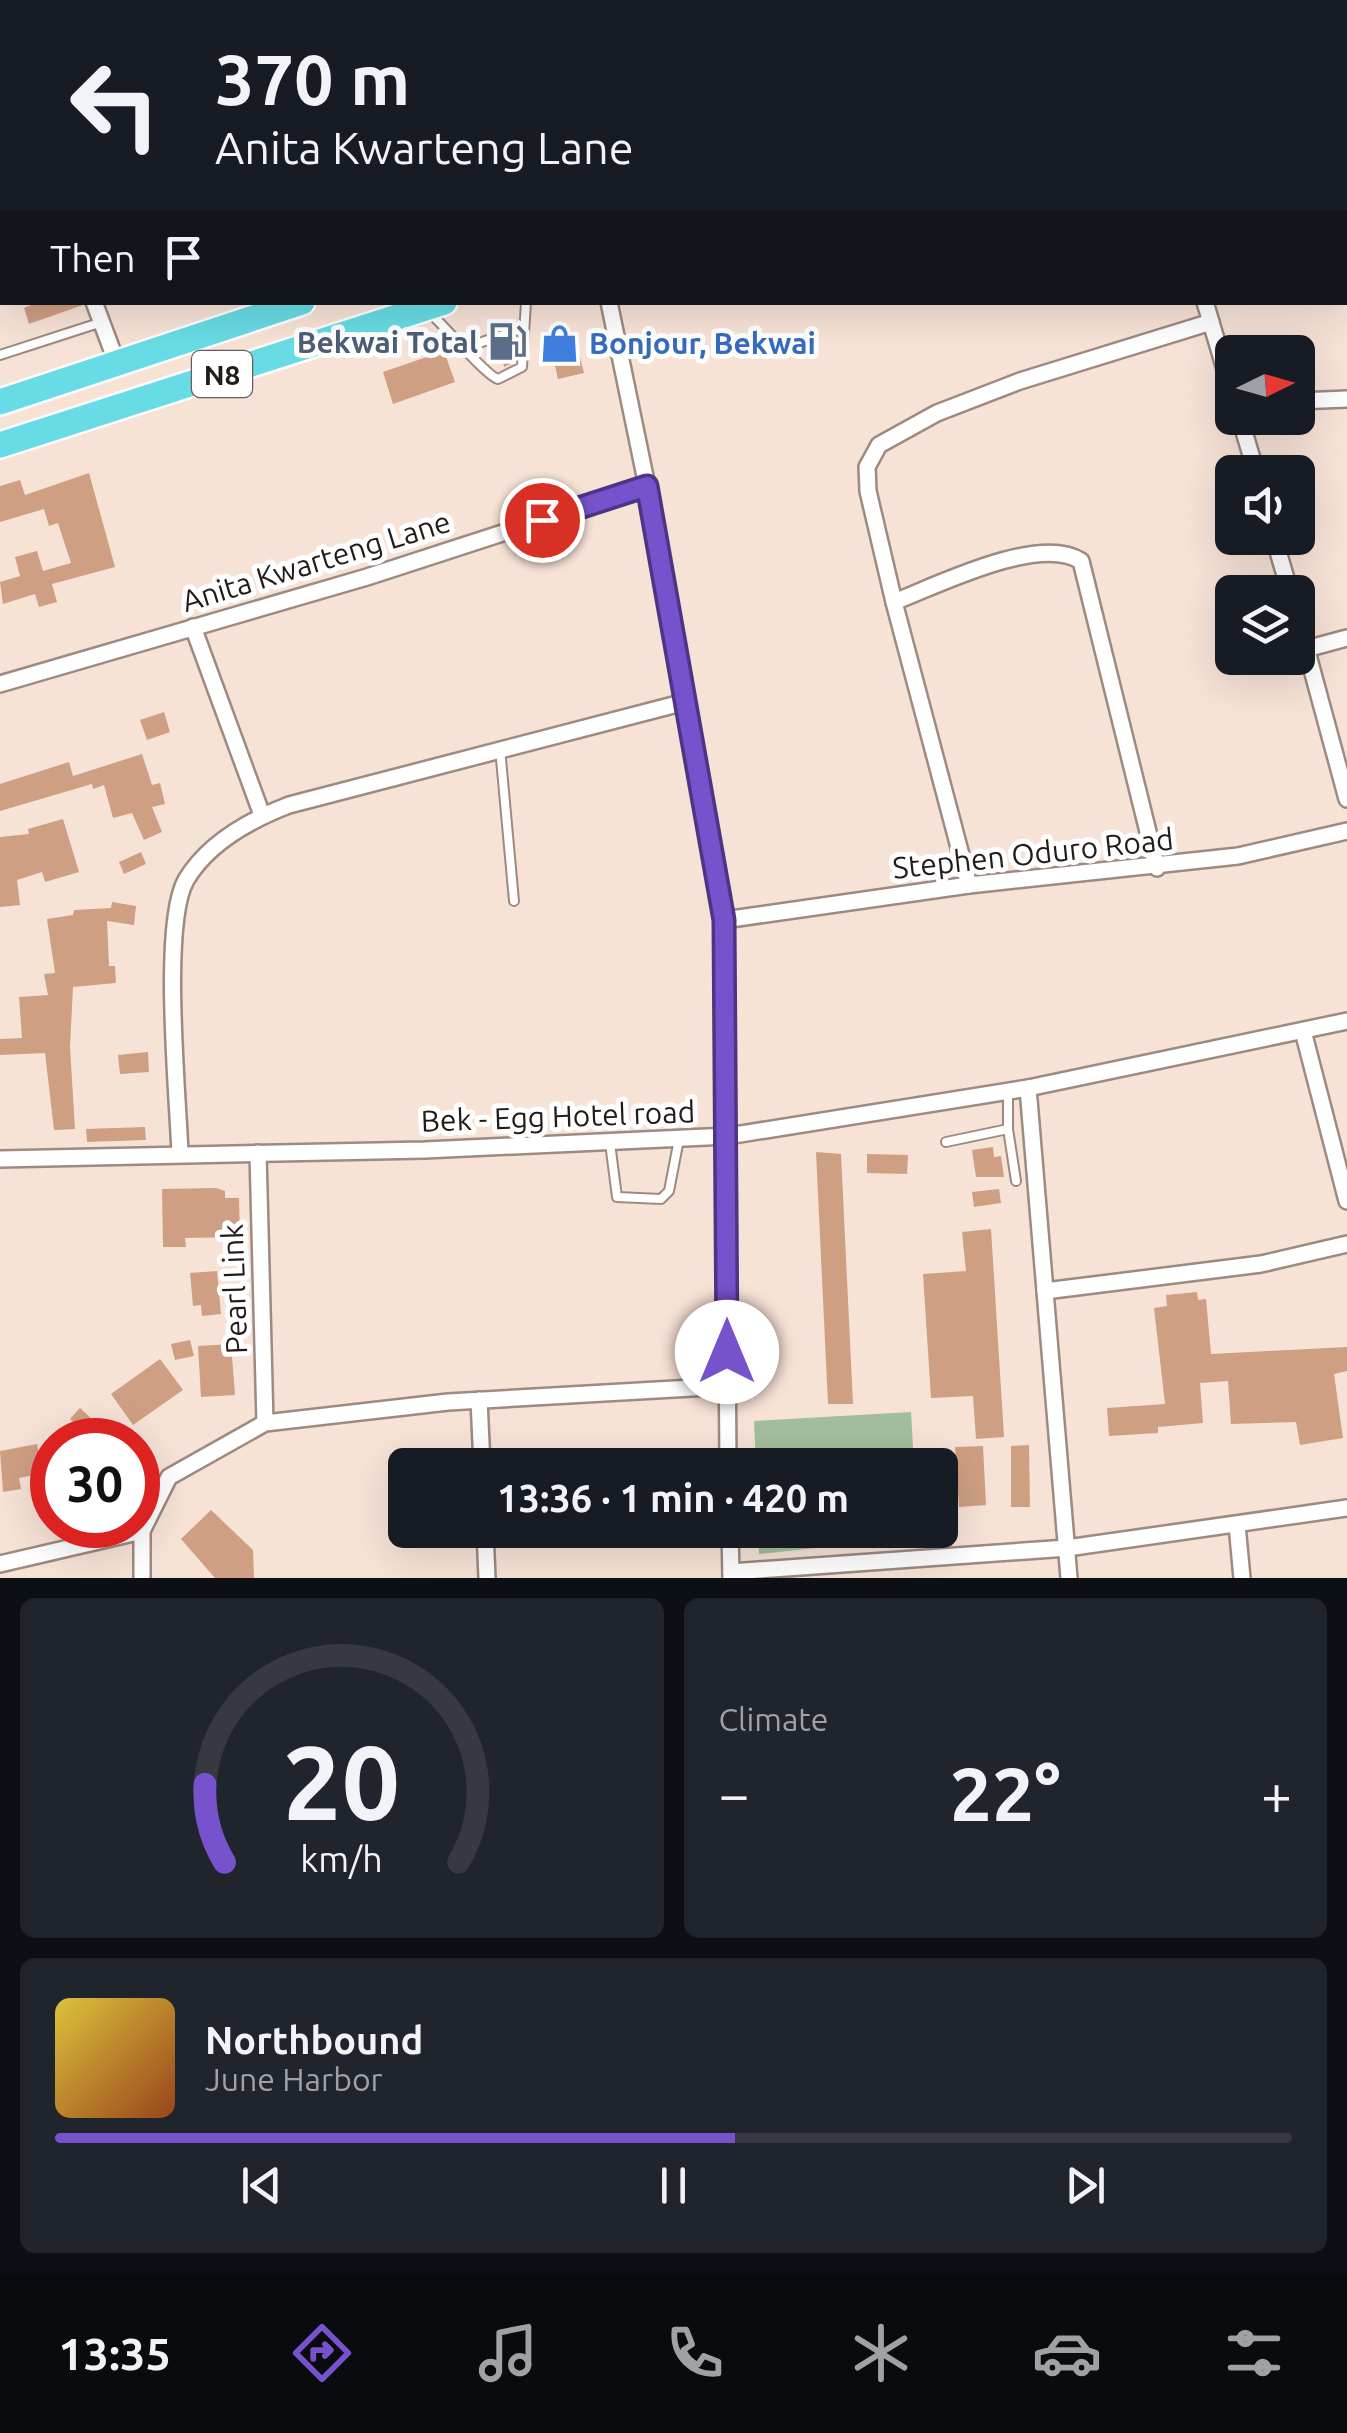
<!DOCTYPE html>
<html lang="en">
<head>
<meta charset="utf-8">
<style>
  :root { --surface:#171b24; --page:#20242c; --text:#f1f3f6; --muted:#9ea1a6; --line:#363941; --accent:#7652cc }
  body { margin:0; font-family:Ubuntu,sans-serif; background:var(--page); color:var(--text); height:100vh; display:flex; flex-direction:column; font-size:38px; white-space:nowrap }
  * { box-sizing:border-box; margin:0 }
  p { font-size:32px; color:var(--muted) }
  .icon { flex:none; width:55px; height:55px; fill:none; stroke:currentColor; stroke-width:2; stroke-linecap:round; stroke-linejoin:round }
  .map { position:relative; height:1578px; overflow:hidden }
  .panel { display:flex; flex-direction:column; gap:20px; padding:20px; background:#0d0f14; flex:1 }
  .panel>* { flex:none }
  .top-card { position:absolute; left:0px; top:0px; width:1348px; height:305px; box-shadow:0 10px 40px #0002; background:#171b24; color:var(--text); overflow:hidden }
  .needle { width:65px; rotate:85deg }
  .controls { position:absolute; left:1215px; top:335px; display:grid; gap:20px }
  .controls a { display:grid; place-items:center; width:100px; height:100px; border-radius:15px; background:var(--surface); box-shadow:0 10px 40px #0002; font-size:50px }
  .speed { position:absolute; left:30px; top:1418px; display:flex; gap:20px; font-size:50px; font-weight:700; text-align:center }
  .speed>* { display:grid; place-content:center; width:130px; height:130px; border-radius:50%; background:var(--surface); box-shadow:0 10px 40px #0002; line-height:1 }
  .speed .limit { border:15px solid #d22; background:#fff; color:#111 }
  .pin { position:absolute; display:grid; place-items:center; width:85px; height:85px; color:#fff; margin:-42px; border:5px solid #fff; border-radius:50%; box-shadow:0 2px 10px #0007 }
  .me { position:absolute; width:110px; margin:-55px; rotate:0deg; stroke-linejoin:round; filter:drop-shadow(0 0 8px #0008) }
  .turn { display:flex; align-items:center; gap:35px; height:210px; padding:0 50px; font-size:45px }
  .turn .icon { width:130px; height:130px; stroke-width:2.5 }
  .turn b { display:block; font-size:70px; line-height:85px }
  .then { display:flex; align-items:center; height:95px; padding:0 50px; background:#0003; gap:20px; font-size:38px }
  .big { font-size:75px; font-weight:600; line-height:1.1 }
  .panel .card { flex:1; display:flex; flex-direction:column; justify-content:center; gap:15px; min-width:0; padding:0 35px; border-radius:15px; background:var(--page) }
  .panel .dial { align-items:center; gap:0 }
  .dial svg { height:260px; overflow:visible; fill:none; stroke:var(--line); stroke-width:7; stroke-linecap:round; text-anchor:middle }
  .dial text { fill:var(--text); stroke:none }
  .song { display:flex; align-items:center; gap:30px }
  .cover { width:120px; height:120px; border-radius:15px; background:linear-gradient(135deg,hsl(50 70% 55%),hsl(20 70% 35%)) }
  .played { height:10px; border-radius:5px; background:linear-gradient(90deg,var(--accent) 55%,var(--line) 55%) }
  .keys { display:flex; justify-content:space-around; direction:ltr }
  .heat { display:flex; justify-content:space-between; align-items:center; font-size:55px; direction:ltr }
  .panel .tiles { flex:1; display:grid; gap:20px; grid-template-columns:1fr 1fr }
  .card:last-child { grid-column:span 2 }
  .trip { position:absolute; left:388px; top:1448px; width:570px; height:100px; border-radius:15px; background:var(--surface); box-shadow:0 10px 40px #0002; font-weight:600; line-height:100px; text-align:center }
  .dock { display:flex; height:160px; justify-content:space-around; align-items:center; background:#090b0e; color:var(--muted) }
  .dock .icon { width:70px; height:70px }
  .dock .on { color:var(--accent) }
  .dock b { font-size:45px; color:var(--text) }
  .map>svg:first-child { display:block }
  .green { fill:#a3be9d }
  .building { fill:#cf9f83 }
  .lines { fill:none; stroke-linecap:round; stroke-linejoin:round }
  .service-casing { stroke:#9d8a80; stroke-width:12 }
  .minor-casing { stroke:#9d8a80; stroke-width:20 }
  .trunk-casing { stroke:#fff; stroke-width:30 }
  .path { stroke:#90827a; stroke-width:2.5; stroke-dasharray:10 5; stroke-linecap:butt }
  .service { stroke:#fff; stroke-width:8 }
  .minor { stroke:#fff; stroke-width:15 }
  .trunk { stroke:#68dce4; stroke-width:25 }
  .route-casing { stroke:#4d3585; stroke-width:25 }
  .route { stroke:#7652cc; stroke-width:18 }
  .labels { text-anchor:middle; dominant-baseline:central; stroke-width:10; stroke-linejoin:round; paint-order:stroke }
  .shield { fill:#fff; stroke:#645f5d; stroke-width:2.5 }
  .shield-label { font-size:28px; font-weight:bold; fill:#221b17 }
  .service-label { font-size:30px; font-weight:bold; fill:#4e5e75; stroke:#fff; text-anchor:end }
  .shop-label { font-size:30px; font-weight:bold; fill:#366cbe; stroke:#fff; text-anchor:start }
  .street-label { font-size:30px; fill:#221b17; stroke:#fff }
</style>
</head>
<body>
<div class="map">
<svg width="1347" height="1578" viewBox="0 0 1347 1578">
  <rect width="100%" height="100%" fill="#f7e2d6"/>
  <!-- green -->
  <g class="green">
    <polygon points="911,1412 914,1465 756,1465 754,1421"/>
    <polygon points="758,1530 918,1530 919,1537 759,1554"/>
  </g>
  <!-- building -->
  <g class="building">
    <polygon points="38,302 83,302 83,305 29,324 24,308"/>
    <polygon points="564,330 569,351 578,349 584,373 558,379 548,334"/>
    <polygon points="515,339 515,362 504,367 499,344"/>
    <polygon points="444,351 455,382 393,404 383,372"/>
    <polygon points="89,473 115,567 52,584 57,602 39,607 35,594 3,604 0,582 20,576 15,557 37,551 43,571 71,563 58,523 49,526 44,509 0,522 0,486 20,480 25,495"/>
    <polygon points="164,712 170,732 147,740 140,720"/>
    <polygon points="142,754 152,785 160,783 165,804 152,807 162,832 144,840 132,813 113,818 104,785 93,789 92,784 0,811 0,784 69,762 73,776"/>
    <polygon points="63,819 79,872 45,882 42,872 17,880 20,905 0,907 0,837 29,834 28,829"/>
    <polygon points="141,852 146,864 124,874 119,862"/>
    <polygon points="112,902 136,906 134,925 107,921 109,966 115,966 116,983 73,987 70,1047 75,1129 54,1130 45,1053 0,1055 0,1039 22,1038 19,997 48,995 44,974 55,973 47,919 73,915 74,910 111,908"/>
    <polygon points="148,1052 149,1072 120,1074 118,1055"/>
    <polygon points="145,1127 146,1140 87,1142 86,1129"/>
    <polygon points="993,1147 994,1157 1001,1156 1004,1177 976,1177 972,1150"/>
    <polygon points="816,1152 841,1154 853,1404 828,1404"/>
    <polygon points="867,1154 908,1155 907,1174 867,1173"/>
    <polygon points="216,1188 225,1191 225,1198 239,1198 240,1237 185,1238 186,1247 163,1247 162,1189"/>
    <polygon points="999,1189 1001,1203 974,1207 972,1192"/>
    <polygon points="991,1229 1004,1437 976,1439 973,1396 931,1398 923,1274 966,1271 962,1232"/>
    <polygon points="217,1271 221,1314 202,1316 201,1305 193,1306 190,1273"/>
    <polygon points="1197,1292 1198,1300 1206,1299 1211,1354 1347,1347 1347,1371 1334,1374 1343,1438 1300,1445 1296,1422 1231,1424 1228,1381 1200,1383 1203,1423 1158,1427 1158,1433 1109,1436 1107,1408 1165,1404 1154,1308 1167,1306 1166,1295"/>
    <polygon points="190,1340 194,1356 175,1360 171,1344"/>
    <polygon points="231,1344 235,1395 201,1397 198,1346"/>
    <polygon points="160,1359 183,1390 133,1425 111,1394"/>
    <polygon points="80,1408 95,1422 106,1440 92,1440 70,1419"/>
    <polygon points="37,1444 43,1473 19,1478 21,1489 3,1492 0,1451"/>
    <polygon points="1029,1445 1030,1507 1011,1507 1011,1446"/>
    <polygon points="983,1446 986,1505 959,1507 955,1447"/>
    <polygon points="211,1510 253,1550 254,1578 215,1578 181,1539"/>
  </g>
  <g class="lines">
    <defs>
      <g id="service">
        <path d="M 429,312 C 444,325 486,376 498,379 L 522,367 L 526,302"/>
        <polyline points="467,347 524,328"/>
        <polyline points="0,355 99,323"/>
        <polyline points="500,748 514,901"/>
        <polyline points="1008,1129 1016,1181"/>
        <polyline points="946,1142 1008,1129 1008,1091"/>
        <polyline points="610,1143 617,1197 661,1199 669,1191 679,1139"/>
      </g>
      <g id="minor">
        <polyline points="9,0 10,2"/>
        <polyline points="282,0 283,2"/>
        <polyline points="706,0 706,2"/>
        <polyline points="1040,2 1051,0"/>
        <polyline points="0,189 2,188"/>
        <polyline points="1345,212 1347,212"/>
        <polyline points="94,302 118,366"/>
        <polyline points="609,302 647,486 724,920 728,1465"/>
        <polyline points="1205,302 1232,393"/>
        <polyline points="1298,401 1347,399"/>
        <polyline points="1240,418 1256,472"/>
        <polyline points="1274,538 1290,592"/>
        <path d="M 894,602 C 938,585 1039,534 1081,561 L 1157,868"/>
        <polyline points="1298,618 1347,799"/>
        <polyline points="193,627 262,815"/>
        <polyline points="1306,649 1347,638"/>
        <polyline points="0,684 367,577 647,486"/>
        <polyline points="969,885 894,602 868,491 867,467 879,445 937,413 1020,381 1211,322"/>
        <polyline points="724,920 969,885 1238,856 1347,831"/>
        <polyline points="1303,1031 1347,1201"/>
        <polyline points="1028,1088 1069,1578"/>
        <polyline points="258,1153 265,1423"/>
        <path d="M 180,1154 C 178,1096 161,924 186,880 C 208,843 250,820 289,805 L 685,702"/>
        <polyline points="0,1159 425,1150 728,1136 1028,1088 1347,1021"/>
        <polyline points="1045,1291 1261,1264 1347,1244"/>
        <polyline points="479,1400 482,1465"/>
        <polyline points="1237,1525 1242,1578"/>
        <polyline points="485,1530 487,1578"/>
        <polyline points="730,1530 731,1578"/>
        <polyline points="0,1564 142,1531 169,1477 265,1423 448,1402 727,1386"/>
        <polyline points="731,1572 1067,1548 1347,1508"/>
        <polyline points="142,1578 142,1531"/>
      </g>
      <g id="trunk">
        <polyline points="1261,2 1270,0"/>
        <polyline points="1345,19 1347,19"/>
        <polyline points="0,402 302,302"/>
        <polyline points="0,445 444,302"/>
      </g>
    </defs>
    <!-- service casing -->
    <use href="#service" class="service-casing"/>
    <!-- minor casing -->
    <use href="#minor" class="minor-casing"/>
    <!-- trunk casing -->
    <use href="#trunk" class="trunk-casing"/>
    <!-- path -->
    <g class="path">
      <polyline points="443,0 444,2"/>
      <polyline points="937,0 938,2"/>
    </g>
    <!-- service -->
    <use href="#service" class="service"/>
    <!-- minor -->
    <use href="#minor" class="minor"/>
    <!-- trunk -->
    <use href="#trunk" class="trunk"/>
  </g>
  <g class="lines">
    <defs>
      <polyline id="route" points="542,520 647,486 724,920 727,1352"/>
    </defs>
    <!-- route casing -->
    <use href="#route" class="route-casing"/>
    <!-- route -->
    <use href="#route" class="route"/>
  </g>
  <!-- icons -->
  <defs>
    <symbol id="fuel-bare" viewBox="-9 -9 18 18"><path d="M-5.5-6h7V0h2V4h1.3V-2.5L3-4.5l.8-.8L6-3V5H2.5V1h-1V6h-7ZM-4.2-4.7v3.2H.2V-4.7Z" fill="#5c6f8a" stroke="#fff" stroke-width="2.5" paint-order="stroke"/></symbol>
    <symbol id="shop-bare" viewBox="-9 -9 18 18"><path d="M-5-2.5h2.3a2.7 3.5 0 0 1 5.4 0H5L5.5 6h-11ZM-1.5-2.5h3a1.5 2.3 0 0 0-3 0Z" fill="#3f7fe0" stroke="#fff" stroke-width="2.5" paint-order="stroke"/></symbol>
  </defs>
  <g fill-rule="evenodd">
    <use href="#fuel-bare" x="480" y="314" width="55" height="55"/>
    <use href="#shop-bare" x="532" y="316" width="55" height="55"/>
  </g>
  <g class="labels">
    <!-- shield labels -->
    <rect class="shield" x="192" y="351" width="60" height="46" rx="8"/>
    <g class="shield-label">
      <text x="222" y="374">N8</text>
    </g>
    <!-- service labels -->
    <g class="service-label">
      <text x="478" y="342">Bekwai Total</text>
    </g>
    <!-- shop labels -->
    <g class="shop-label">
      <text x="589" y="343">Bonjour, Bekwai</text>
    </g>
    <!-- street labels -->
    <g class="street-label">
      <text transform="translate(316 561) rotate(-17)">Anita Kwarteng Lane</text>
      <text transform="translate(1033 853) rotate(-6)">Stephen Oduro Road</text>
      <text transform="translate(558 1116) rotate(-2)">Bek - Egg Hotel road</text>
      <text transform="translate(234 1289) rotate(-92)">Pearl Link</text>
    </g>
  </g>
</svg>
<div class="controls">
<a><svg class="needle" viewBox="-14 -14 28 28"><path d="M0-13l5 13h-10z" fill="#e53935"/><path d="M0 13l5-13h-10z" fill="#9ea1a6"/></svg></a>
<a><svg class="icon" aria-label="sound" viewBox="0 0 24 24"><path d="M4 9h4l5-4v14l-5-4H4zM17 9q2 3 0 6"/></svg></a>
<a><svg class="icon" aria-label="layers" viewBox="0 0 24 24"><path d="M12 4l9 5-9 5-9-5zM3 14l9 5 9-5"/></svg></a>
</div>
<div class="speed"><div class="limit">30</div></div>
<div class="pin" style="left:542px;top:520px;background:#d93025"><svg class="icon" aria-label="arrive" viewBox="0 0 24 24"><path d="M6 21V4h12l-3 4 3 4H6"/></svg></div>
<svg class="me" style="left:727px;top:1352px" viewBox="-20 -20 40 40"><circle r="19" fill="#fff"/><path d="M0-13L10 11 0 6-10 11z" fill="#7652cc"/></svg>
<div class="trip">13:36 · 1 min · 420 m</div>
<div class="top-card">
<div class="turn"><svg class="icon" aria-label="left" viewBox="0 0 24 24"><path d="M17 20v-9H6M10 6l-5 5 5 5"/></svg><div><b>370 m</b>Anita Kwarteng Lane</div></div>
<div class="then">Then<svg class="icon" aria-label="arrive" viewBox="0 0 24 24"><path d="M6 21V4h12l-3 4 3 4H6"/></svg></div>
</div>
</div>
<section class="panel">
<div class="tiles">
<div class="card dial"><svg viewBox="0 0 100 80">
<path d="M14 69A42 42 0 1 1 86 69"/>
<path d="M14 69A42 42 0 0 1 8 45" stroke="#7652cc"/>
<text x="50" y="56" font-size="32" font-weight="700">20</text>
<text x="50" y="72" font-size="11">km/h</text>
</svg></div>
<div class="card"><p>Climate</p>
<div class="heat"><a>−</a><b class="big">22°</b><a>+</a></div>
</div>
<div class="card">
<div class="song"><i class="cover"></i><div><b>Northbound</b><p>June Harbor</p></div></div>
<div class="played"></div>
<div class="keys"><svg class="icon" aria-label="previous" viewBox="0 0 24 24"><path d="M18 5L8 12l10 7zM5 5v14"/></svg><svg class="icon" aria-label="pause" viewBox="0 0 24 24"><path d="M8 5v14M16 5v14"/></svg><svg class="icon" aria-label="next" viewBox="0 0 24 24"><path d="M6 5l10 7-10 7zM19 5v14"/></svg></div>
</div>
</div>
</section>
<nav class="dock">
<b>13:35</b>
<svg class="icon on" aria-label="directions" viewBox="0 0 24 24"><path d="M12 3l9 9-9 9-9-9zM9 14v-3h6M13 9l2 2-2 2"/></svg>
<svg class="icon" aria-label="music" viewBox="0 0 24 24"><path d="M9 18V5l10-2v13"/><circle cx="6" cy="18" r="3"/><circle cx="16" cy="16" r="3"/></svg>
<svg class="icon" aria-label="phone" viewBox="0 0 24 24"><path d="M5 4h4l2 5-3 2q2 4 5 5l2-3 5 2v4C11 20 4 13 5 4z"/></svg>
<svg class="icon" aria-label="climate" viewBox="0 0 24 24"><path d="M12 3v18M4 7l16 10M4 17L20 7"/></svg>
<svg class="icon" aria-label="car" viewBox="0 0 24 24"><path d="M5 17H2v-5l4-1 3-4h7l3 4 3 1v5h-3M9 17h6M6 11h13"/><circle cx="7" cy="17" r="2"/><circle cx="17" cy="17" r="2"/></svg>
<svg class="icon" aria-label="filters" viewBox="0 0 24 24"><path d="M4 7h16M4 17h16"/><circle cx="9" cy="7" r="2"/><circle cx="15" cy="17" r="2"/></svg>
</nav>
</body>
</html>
